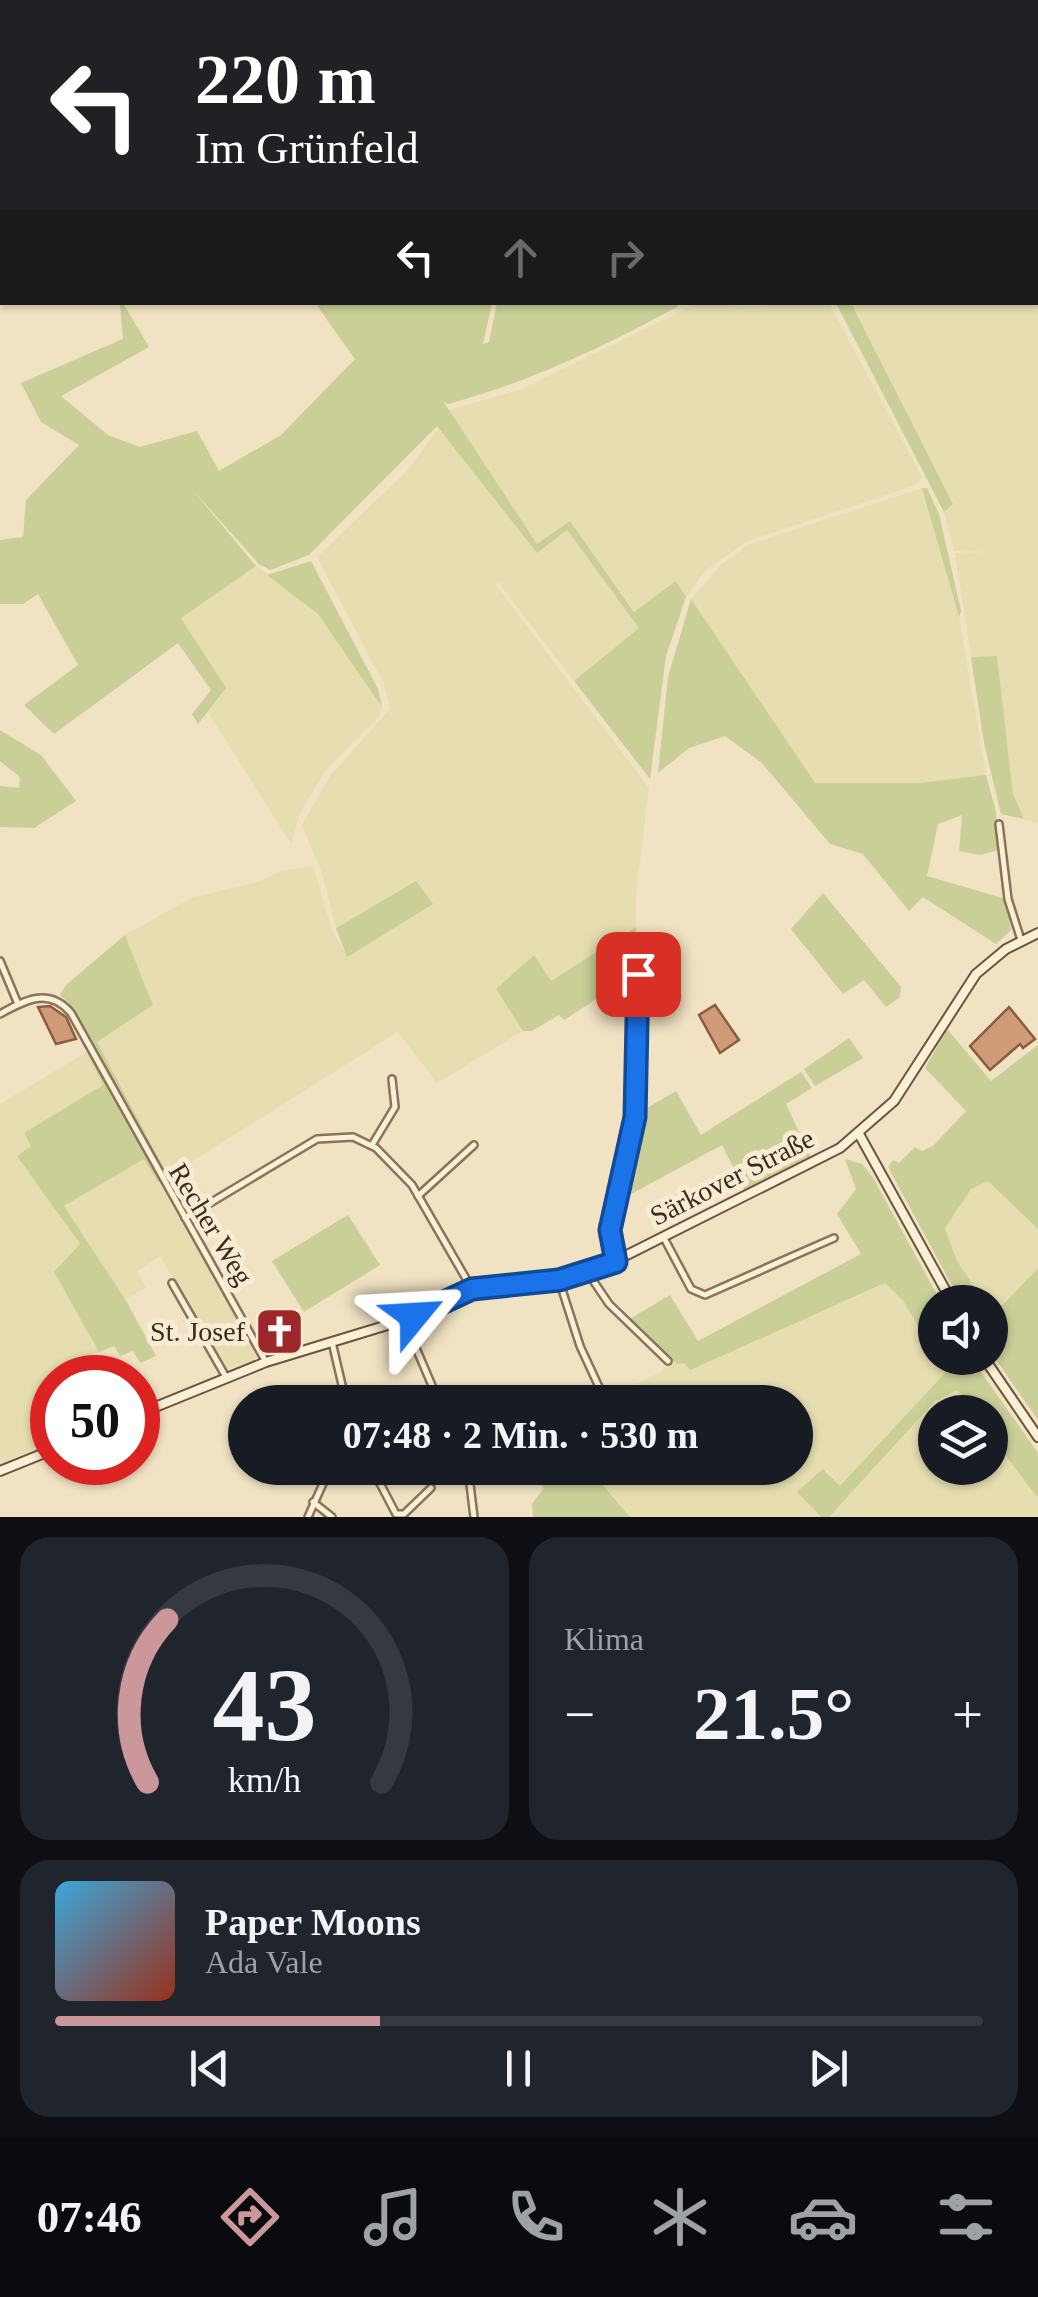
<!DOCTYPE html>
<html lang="de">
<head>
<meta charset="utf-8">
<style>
  :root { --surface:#171b24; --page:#20242c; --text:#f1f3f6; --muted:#9ea1a6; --line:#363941; --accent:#cb979a }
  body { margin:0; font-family:"Times New Roman",serif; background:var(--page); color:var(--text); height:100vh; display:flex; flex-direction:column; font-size:38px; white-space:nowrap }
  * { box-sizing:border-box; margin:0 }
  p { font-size:32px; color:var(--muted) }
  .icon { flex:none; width:55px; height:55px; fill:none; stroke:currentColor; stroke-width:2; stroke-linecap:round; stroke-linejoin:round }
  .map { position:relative; height:1517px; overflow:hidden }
  .drawer { display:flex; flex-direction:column; gap:20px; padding:20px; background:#0d0f14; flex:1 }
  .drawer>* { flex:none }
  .hud { position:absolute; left:0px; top:0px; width:1040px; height:305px; box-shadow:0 2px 8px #0004; background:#202124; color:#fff; overflow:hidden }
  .fabs { position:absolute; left:918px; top:1285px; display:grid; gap:20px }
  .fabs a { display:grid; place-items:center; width:90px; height:90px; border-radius:50%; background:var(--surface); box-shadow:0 2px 8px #0004; font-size:50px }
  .speed { position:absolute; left:30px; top:1355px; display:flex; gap:20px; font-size:50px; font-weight:700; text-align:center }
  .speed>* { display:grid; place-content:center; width:130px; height:130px; border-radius:50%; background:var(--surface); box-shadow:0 2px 8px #0004; line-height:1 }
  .speed .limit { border:15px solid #d22; background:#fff; color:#111 }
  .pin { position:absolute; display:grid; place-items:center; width:85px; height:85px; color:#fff; margin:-42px; border-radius:20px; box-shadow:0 5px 15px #0006 }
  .me { position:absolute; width:110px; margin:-55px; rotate:63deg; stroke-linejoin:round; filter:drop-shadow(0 0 8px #0008) }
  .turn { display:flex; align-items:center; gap:35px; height:210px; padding:0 30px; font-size:45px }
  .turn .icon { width:130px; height:130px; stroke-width:2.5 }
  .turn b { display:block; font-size:70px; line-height:85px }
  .lanes { display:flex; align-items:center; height:95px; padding:0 30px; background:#0003; justify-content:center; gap:50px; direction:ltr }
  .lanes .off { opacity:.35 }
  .big { font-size:75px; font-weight:700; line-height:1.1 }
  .drawer .card { flex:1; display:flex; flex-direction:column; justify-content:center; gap:15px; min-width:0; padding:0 35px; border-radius:30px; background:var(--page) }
  .drawer .dial { align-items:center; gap:0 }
  .dial svg { height:260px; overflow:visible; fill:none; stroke:var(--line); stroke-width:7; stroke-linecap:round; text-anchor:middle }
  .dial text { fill:var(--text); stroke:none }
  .song { display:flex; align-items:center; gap:30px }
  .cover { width:120px; height:120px; border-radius:15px; background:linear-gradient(135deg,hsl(200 70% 55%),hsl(10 70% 35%)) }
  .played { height:10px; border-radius:5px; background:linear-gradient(90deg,var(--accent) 35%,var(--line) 35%) }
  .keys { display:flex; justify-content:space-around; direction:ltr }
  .heat { display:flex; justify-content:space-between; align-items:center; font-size:55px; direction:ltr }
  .drawer .tiles { flex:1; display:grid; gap:20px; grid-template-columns:1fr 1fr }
  .card:last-child { grid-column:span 2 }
  .trip { position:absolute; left:228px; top:1385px; width:585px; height:100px; border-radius:50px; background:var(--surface); box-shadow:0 2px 8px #0004; font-weight:700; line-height:100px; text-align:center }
  .tabs { display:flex; height:160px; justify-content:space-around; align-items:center; background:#090b0e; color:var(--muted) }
  .tabs .icon { width:70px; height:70px }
  .tabs .on { color:var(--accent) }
  .tabs b { font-size:45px; color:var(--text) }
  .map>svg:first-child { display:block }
  .farmland { fill:#e6ddb0 }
  .green { fill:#c9cf97 }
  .building { fill:#d09b78; stroke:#8b5c3e; stroke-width:2.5 }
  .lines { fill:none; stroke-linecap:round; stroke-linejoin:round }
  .minor-casing { stroke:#8b7359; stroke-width:10 }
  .secondary-casing { stroke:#6d543c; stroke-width:12 }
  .minor { stroke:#faefd7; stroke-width:5 }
  .secondary { stroke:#faefd7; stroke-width:8 }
  .route-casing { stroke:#114b97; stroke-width:25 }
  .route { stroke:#1a73e8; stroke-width:18 }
  .labels { text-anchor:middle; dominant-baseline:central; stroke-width:10; stroke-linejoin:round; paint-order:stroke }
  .street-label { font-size:28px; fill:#3b2b1e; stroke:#f7ecd3 }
  .poi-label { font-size:28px; fill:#3b2b1e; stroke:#f7ecd3; text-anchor:end }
</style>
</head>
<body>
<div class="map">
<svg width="1038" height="1517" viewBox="0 0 1038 1517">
  <rect width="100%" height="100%" fill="#f0e2c3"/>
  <!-- farmland -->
  <g class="farmland">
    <polygon points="1038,218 1038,824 1024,819 1013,794 997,656 971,656 955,553 993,552 954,551 944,512 953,503 851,303 1038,302"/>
    <polygon points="787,302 829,303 922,477 918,483 895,492 747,541 704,572 686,597 676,581 635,612 570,522 537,545 448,410 520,390 698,303 753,307"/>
    <polygon points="439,428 537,553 567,530 639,628 574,681 498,582 495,584 649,788 636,894 636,927 551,982 534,956 496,989 523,1031 437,1083 398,1032 168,1176 97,1042 153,1005 125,935 191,898 258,882 280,871 313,866 332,931 348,957 415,881 336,928 322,873 302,825 330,776 390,709 384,684 317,557 407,471"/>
    <polygon points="922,488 959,617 986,775 920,783 815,783 691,599 721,565 748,545"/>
    <polygon points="256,566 318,614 382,707 379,717 325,771 300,813 291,844 208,712 226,688 180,618"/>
    <polygon points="87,1052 103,1085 24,1133 31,1146 17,1156 80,1244 54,1272 99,1352 67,1366 72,1377 52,1378 52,1441 0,1464 0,1104"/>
    <polygon points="145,1159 256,1349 254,1361 226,1368 160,1256 137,1271 146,1288 125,1299 64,1206"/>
    <polygon points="988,1180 1038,1229 1038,1268 992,1316 990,1302 984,1302 957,1261 945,1228 971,1189"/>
    <polygon points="885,1283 904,1302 945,1373 840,1487 827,1470 798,1492 821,1517 630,1517 588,1468 795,1468 795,1402 602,1402 600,1399 660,1373 672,1358 677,1364 851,1300"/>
    <polygon points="957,1390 974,1412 935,1412 935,1468 990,1468 990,1435 1038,1498 1038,1517 829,1517 935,1401"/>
  </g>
  <!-- green -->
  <g class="green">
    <polygon points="149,0 830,0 149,2"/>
    <path d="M 120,303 L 123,303 L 149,347 L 61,396 L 108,435 L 140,447 L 197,431 L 219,471 L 281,435 L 355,359 L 315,303 L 492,303 L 483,344 L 489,342 L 497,303 L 679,303 L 677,307 C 603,347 530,382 448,404 L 443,401 L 537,544 L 570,521 L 634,612 L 676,581 L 686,597 L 666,656 L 650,779 L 574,681 L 639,628 L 567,530 L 537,553 L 437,426 L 309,555 L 270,570 L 259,564 L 192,489 L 256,566 L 181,618 L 226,688 L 198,724 L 192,714 L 211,690 L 178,643 L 54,734 L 24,705 L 78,665 L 38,594 L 23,604 L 0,604 L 0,540 L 23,537 L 26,500 L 79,445 L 41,422 L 21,383 L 123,339 Z"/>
    <polygon points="836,303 851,303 953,504 944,512"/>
    <polygon points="922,488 927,488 939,514 961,611 959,617"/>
    <polygon points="311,561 378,689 382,707 318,614 267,575"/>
    <polygon points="691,599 815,783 920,783 986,775 996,812 998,850 980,855 959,851 962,815 938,824 927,876 1006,899 1011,930 996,944 923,897 909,911 863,854 830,844 762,763 725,736 689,748 658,773 668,677"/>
    <polygon points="997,656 1013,794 1024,819 1001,814 984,743 971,657"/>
    <polygon points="0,730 41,755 76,801 34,828 0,827 0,786 19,788 20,777 0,761"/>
    <polygon points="416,881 433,904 347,957 336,928"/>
    <polygon points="823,893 901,987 900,997 886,1007 864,980 843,994 791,929"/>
    <polygon points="636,927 635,974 564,1020 559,1015 532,1031 523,1031 496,989 534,955 551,981"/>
    <polygon points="125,935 153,1005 97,1042 168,1176 158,1182 144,1159 64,1206 125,1299 156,1356 140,1363 133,1351 120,1356 114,1346 99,1352 54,1272 80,1244 17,1156 31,1146 24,1133 103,1085 69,1015 70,1004 60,995 66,985"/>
    <polygon points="947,1029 991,1081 1038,1045 1038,1229 988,1181 971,1189 945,1228 957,1261 984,1302 961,1302 888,1167 893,1160 899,1163 915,1147 922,1151 933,1146 966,1111 925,1068"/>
    <polygon points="849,1038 863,1058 815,1086 804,1069"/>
    <polygon points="801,1072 812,1088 786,1104 811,1158 745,1191 722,1145 620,1200 640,1112 676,1091 701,1135"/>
    <polygon points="845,1159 862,1164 872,1176 941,1302 935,1302 935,1355 904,1302 885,1283 690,1370 684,1363 677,1364 630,1319 670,1295 698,1341 861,1254 837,1214 856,1189"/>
    <polygon points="348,1215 380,1265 304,1312 272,1261"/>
    <polygon points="1038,1268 1038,1420 990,1351 990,1312 993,1315"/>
    <polygon points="936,1358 971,1358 1038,1453 1038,1498 990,1435 990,1412 974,1412 957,1390 935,1401 829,1517 821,1517 797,1492 823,1469 840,1486 945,1373"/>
    <polygon points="539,1468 588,1468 630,1517 533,1517 532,1504 543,1489"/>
  </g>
  <!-- building -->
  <g class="building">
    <polygon points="715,1005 739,1040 720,1053 699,1015"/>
    <polygon points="50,1006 66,1017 76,1039 56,1044 38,1007"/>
    <polygon points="1009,1007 1035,1039 1023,1048 1020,1044 990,1070 970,1046"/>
  </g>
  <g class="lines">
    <defs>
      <g id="minor">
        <polyline points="13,2 14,0"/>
        <polyline points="0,68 2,54"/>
        <polyline points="999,824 1008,899 1021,940"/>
        <polyline points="0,961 18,1004"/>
        <path d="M 0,1014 C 25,1000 49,987 71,1013 L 266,1362"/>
        <polyline points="372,1145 395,1107 392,1079"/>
        <polyline points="418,1196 474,1145"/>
        <polyline points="185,1218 317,1139 353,1137 376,1148 412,1185 472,1289"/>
        <polyline points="664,1238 691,1289 705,1295 834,1238"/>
        <polyline points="616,1262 611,1230 635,1117 638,974"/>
        <polyline points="588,1273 609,1304 668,1361"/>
        <polyline points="559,1280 580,1346 599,1387"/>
        <polyline points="172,1283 226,1377"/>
        <polyline points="404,1320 439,1402"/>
        <polyline points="332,1342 346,1402"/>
        <polyline points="520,1402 521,1402"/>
        <polyline points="372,1468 396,1514 404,1514 431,1488"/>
        <polyline points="468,1468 474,1517"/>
        <polyline points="313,1502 332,1517"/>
        <polyline points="308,1517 330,1468"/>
      </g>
      <g id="secondary">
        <polyline points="859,1134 952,1302"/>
        <polyline points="984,1358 1038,1437"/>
        <polyline points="138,1414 266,1362 404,1320 461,1292 559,1280 603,1267 840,1148 894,1101 976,974 1006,949 1038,933"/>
        <polyline points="0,1471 52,1450"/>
      </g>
    </defs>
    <!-- minor casing -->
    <use href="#minor" class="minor-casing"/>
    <!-- secondary casing -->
    <use href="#secondary" class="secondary-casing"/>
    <!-- minor -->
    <use href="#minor" class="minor"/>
    <!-- secondary -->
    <use href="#secondary" class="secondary"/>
  </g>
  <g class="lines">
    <defs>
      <polyline id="route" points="414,1316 472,1289 559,1280 616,1262 610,1230 635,1117 638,974"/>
    </defs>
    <!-- route casing -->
    <use href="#route" class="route-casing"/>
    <!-- route -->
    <use href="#route" class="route"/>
  </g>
  <!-- icons -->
  <defs>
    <symbol id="church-square" viewBox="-11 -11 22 22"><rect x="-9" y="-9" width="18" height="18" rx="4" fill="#9d2729" stroke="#f7ecd3"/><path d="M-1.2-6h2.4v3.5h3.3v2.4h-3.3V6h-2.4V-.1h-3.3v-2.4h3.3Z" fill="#fff"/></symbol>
  </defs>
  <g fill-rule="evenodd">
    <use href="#church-square" x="252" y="1304" width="55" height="55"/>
  </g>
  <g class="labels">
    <!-- street labels -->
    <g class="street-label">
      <text transform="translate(732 1177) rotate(-27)">Särkover Straße</text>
      <text transform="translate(211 1224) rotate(59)">Recher Weg</text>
    </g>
    <!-- poi labels -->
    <g class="poi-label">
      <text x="245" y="1331">St. Josef</text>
    </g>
  </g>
</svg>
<div class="fabs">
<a><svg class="icon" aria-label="sound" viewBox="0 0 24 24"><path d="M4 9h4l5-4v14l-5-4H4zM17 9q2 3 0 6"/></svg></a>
<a><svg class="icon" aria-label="layers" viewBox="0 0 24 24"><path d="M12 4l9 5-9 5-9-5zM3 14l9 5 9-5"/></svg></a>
</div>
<div class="speed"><div class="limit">50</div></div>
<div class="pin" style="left:638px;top:974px;background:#d93025"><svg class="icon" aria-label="arrive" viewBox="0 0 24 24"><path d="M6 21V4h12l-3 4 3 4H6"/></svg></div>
<svg class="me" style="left:414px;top:1316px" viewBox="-20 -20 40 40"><path d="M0-17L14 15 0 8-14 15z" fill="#1a73e8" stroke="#fff" stroke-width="4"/></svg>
<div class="trip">07:48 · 2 Min. · 530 m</div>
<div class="hud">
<div class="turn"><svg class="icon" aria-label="left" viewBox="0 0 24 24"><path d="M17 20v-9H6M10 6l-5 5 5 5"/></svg><div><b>220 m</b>Im Grünfeld</div></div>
<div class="lanes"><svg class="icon" aria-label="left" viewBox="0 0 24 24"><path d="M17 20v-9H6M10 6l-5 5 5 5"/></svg><svg class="icon off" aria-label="ahead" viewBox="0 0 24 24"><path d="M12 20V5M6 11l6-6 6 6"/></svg><svg class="icon off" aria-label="right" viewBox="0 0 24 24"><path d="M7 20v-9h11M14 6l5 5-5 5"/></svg></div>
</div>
</div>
<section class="drawer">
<div class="tiles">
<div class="card dial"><svg viewBox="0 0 100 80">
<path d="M14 69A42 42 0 1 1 86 69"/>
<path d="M14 69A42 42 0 0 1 20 19" stroke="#cb979a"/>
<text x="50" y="56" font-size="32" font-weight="700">43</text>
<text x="50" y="72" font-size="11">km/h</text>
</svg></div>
<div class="card"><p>Klima</p>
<div class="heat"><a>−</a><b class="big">21.5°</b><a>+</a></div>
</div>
<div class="card">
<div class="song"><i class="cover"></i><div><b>Paper Moons</b><p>Ada Vale</p></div></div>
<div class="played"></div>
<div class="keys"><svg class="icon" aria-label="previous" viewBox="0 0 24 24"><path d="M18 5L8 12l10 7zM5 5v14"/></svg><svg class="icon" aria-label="pause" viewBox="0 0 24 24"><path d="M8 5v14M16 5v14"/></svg><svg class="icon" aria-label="next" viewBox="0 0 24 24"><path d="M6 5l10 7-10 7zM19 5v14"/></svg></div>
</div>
</div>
</section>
<nav class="tabs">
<b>07:46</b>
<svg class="icon on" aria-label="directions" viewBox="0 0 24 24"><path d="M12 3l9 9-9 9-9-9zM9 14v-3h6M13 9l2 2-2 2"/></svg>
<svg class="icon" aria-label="music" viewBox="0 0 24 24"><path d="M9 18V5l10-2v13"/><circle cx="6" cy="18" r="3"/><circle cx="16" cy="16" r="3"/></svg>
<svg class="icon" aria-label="phone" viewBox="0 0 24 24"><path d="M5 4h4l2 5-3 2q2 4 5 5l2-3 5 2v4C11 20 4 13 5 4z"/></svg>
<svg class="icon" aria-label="climate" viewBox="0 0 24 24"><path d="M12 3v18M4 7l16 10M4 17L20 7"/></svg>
<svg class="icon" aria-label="car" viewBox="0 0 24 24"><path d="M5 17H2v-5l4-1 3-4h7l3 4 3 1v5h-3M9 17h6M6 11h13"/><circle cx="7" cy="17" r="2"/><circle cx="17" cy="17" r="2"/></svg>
<svg class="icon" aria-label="filters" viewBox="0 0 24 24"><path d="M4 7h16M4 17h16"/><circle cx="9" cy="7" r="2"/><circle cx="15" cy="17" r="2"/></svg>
</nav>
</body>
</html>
